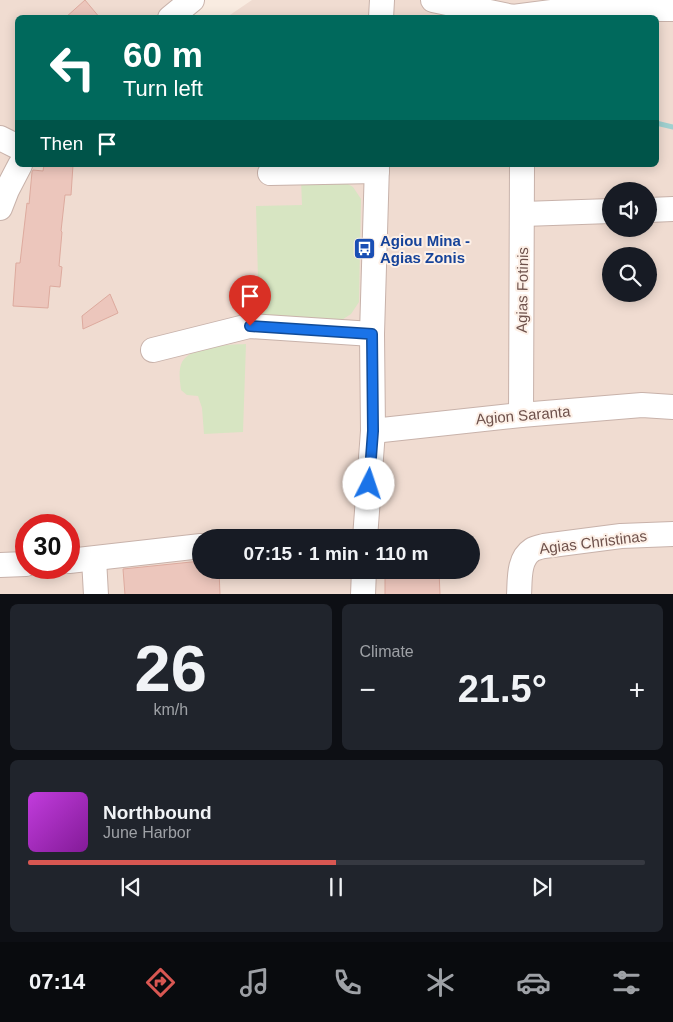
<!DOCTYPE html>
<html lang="en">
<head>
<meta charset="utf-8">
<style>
  :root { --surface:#171b24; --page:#20242c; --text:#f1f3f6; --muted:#9ea1a6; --line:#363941; --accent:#d85752 }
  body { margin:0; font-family:Helvetica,sans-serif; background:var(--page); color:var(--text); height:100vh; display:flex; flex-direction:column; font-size:19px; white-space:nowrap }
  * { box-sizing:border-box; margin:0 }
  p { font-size:16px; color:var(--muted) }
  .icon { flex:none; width:28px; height:28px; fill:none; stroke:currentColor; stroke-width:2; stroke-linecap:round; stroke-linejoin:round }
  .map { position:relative; height:594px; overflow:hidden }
  .side { display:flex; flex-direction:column; gap:10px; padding:10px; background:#0d0f14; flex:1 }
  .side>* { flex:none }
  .hud { position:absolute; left:15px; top:15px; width:644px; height:152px; border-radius:8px; box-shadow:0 2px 12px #0003; background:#00695c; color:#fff; overflow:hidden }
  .controls { position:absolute; left:602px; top:182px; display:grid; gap:10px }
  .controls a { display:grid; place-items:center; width:55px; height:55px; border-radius:50%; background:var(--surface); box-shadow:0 2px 12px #0003; font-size:25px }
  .speed { position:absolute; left:15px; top:514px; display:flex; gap:10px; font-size:25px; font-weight:700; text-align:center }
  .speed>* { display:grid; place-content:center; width:65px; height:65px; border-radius:50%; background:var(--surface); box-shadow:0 2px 12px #0003; line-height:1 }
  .speed .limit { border:8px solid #d22; background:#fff; color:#111 }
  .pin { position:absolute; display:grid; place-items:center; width:42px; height:42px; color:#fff; margin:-51px -21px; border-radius:50% 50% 50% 0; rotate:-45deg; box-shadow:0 0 5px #0007 }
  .pin .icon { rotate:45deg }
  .me { position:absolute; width:55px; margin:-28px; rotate:4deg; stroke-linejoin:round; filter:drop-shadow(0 0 4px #0008) }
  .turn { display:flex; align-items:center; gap:18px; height:105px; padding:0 25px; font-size:22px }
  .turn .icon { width:65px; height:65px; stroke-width:2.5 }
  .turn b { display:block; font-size:35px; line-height:42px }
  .then { display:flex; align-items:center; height:48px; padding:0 25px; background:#0003; gap:10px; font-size:19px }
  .big { font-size:38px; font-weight:600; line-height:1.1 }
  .side .widget { flex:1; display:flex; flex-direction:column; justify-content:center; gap:8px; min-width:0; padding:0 18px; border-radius:8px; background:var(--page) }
  .side .dial { align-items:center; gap:0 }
  .dial b { font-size:65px; line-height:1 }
  .song { display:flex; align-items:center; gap:15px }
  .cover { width:60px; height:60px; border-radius:8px; background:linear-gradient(135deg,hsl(290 70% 55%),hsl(290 70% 35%)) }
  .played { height:5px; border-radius:2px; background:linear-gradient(90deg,var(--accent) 50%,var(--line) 50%) }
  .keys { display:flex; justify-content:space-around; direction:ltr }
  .heat { display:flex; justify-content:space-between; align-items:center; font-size:28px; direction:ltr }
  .side .tiles { flex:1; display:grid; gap:10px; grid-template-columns:1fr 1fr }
  .widget:last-child { grid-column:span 2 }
  .trip { position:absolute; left:192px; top:529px; width:288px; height:50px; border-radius:25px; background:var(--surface); box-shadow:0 2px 12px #0003; font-weight:600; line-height:50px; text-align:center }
  .dock { display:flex; height:80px; justify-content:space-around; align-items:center; background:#090b0e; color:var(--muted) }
  .dock .icon { width:35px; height:35px }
  .dock .selected { color:var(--accent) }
  .dock b { font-size:22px; color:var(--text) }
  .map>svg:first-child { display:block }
  .residential { fill:#f0dcd1; fill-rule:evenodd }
  .green { fill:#d7e5c2 }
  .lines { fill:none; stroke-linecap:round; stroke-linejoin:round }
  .stream { stroke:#a0d1d0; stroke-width:5 }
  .building { fill:#ecc6bc; stroke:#ddaa9e }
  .minor-casing { stroke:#c8b2aa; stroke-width:26 }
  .minor { stroke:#fff; stroke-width:24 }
  .route-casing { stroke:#114b97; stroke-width:12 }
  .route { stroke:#1a73e8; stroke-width:9 }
  .labels { text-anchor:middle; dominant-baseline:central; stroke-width:4; stroke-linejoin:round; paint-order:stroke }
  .transit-label { font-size:15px; font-weight:bold; fill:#164399; stroke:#fdf0e7; text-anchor:start }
  .street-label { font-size:15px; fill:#6e514b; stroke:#fdf0e7 }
</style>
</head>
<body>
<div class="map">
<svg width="673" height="595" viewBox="0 0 673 595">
  <rect width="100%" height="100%" fill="#f9ece1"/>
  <!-- residential -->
  <path class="residential" d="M 0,0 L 190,0 L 172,17 L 18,18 L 18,165 L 656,165 L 656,18 L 227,17 L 252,0 L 673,0 L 673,594 L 0,594 ZM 611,191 L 649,191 L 649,229 L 611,229 ZM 611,256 L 649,256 L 649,294 L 611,294 ZM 26,525 L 69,525 L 69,568 L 26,568 ZM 201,538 L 471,538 L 471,570 L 201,570 Z"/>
  <!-- green -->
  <g class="green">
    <polygon points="301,180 341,180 353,187 361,199 359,302 351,314 340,321 259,314 256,206 302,205"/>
    <path d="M 246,344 L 243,432 L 204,434 L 202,408 L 198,396 L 187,395 L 181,390 C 180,381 178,370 182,362 C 192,345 229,345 246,344 Z"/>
  </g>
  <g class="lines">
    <!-- stream -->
    <polyline class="stream" points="656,123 673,127"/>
  </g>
  <!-- building -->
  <g class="building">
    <polygon points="85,0 100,18 65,18"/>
    <polygon points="44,165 73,165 71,195 65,195 61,231 62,232 59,266 62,267 60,287 50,286 48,308 13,306 16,263 20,263 27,203 29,204 32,172 33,170 43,171"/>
    <polygon points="110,294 118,313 83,329 82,316"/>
    <polygon points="201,561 201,570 219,570 220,595 125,595 123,569"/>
    <polygon points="385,570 439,570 440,595 385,595"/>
  </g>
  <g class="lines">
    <defs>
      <g id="minor">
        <polyline points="433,0 513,17 574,9 673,9"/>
        <polyline points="170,18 192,0"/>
        <polyline points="381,18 382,0"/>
        <polyline points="0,138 18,147"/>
        <polyline points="270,173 377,171"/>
        <polyline points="0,208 7,190 20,165"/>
        <polyline points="649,210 673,209"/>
        <polyline points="523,214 611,211"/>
        <polyline points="153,350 249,326 372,334"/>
        <polyline points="521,415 522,165"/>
        <polyline points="373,431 521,415 642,405 673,407"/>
        <polyline points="365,538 373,431 372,334 377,165"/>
        <polyline points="94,559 96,595"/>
        <polyline points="69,561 201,546"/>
        <polyline points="0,565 26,564"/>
        <polyline points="363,595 364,570"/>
        <path d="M 519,595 C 520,580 518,559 532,550 C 535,548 540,547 544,546 L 621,536 L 673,534"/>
      </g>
    </defs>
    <!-- minor casing -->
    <use href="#minor" class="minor-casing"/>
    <!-- minor -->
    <use href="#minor" class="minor"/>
  </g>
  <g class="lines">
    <defs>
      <polyline id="route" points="250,326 372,334 373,431 369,484"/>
    </defs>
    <!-- route casing -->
    <use href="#route" class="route-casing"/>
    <!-- route -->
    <use href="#route" class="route"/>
  </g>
  <!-- icons -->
  <defs>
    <symbol id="bus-square" viewBox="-11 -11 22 22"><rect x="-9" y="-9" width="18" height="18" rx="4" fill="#1a4fb4" stroke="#fdf0e7"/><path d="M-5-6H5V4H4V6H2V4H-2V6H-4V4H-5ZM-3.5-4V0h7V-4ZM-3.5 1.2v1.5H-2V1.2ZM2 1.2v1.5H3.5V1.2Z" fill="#fff"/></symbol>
  </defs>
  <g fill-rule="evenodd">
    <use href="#bus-square" x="352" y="236" width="25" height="25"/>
  </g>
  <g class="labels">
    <!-- transit labels -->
    <g class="transit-label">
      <text x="380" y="240">Agiou Mina -<tspan x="380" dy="17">Agias Zonis</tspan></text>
    </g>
    <!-- street labels -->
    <g class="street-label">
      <text transform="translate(522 290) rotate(-89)">Agias Fotinis</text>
      <text transform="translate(523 415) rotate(-5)">Agion Saranta</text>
      <text transform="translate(593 542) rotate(-7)">Agias Christinas</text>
    </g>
  </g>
</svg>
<div class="controls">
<a><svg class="icon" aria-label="sound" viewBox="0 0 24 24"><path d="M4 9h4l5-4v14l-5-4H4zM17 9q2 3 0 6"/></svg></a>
<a><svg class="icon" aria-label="search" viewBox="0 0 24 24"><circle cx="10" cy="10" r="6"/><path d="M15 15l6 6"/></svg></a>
</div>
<div class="speed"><div class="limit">30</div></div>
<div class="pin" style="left:250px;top:326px;background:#d93025"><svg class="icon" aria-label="arrive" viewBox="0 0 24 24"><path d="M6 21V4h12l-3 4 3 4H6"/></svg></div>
<svg class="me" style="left:369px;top:484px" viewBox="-20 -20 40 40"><circle r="19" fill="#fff"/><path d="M0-13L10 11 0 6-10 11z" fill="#1a73e8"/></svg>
<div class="trip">07:15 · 1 min · 110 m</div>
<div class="hud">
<div class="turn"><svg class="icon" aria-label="left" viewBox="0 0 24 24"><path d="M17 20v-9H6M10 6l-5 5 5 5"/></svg><div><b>60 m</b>Turn left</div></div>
<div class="then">Then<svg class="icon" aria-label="arrive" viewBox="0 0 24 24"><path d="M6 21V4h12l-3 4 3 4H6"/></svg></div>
</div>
</div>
<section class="side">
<div class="tiles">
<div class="widget dial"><b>26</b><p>km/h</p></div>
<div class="widget"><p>Climate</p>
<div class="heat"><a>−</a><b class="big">21.5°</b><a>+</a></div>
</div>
<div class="widget">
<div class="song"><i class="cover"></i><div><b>Northbound</b><p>June Harbor</p></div></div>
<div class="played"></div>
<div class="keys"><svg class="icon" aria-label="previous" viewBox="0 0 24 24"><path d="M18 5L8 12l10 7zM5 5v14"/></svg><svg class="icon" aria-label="pause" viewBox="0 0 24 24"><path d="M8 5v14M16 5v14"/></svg><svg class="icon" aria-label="next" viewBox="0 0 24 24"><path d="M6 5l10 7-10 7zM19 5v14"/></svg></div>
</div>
</div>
</section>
<nav class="dock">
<b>07:14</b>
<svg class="icon selected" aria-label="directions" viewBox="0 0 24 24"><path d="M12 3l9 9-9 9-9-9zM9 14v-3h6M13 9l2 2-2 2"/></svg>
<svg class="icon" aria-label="music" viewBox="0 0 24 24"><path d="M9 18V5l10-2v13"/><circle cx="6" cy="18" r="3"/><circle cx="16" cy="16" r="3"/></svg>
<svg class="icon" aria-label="phone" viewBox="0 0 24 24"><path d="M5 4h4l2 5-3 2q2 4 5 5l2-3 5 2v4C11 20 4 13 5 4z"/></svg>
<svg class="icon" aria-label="climate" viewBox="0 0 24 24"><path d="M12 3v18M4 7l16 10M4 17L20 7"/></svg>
<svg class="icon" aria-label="car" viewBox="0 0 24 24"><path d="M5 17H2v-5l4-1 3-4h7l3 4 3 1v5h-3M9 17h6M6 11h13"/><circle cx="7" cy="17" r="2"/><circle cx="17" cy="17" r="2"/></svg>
<svg class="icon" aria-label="filters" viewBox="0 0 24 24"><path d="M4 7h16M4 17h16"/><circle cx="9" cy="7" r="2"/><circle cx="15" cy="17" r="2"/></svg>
</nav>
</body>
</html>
